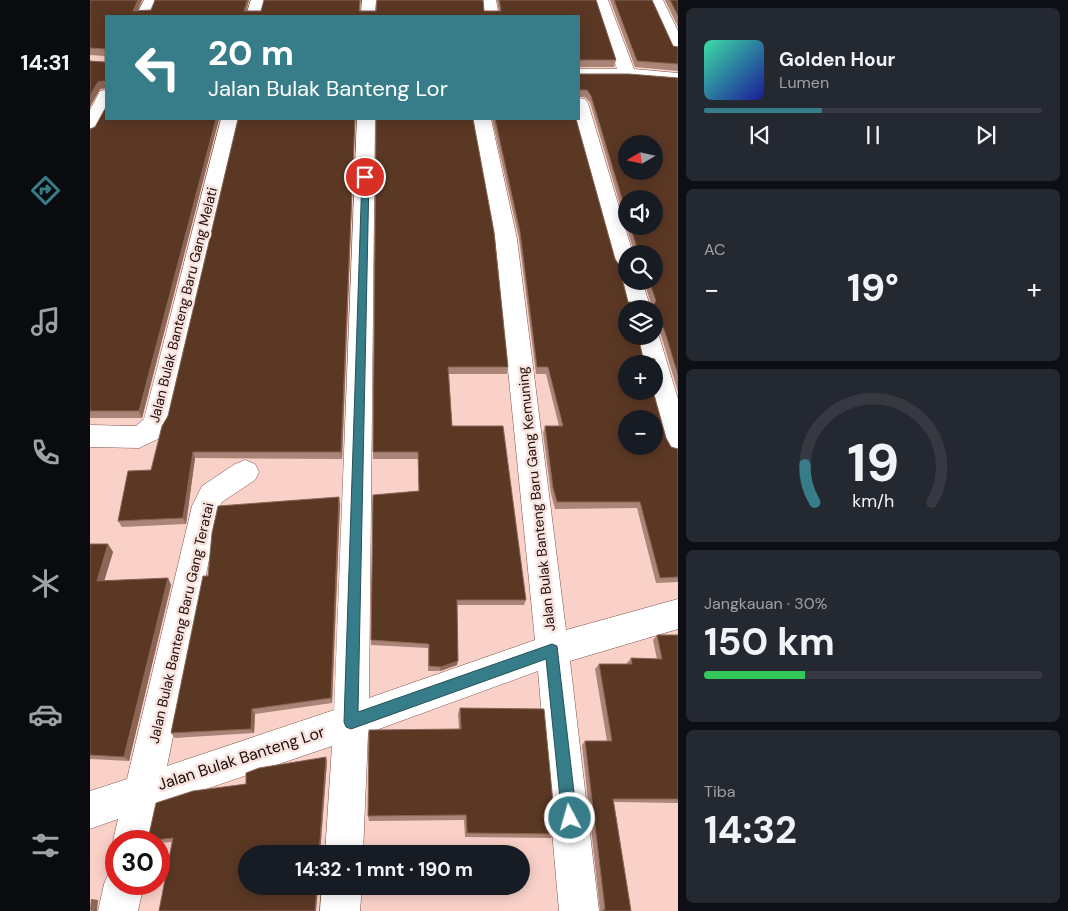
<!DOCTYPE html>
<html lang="id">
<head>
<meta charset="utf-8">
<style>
  :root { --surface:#171b24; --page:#242831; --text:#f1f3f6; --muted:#9ea1a6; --line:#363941; --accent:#377d89 }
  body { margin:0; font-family:"DM Sans",sans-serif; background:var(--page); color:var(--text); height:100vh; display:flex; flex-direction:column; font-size:19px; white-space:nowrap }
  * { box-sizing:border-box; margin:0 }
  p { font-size:16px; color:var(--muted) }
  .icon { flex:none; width:28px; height:28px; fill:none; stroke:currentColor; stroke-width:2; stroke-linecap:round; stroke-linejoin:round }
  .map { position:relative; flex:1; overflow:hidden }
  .details { display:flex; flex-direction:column; gap:8px; padding:8px; background:#0d0f14; width:390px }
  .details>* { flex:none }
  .guide { position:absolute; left:15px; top:15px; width:475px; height:105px; border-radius:0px; box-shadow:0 2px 12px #0003; background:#377d89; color:#fff; overflow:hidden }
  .needle { width:32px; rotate:261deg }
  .tools { position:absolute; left:528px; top:135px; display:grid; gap:10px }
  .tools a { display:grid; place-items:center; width:45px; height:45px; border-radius:50%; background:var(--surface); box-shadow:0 2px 12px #0003; font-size:25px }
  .speed { position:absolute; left:15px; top:830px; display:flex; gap:10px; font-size:25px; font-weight:700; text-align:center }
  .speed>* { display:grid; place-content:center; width:65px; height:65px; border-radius:50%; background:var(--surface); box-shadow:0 2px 12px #0003; line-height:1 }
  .speed .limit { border:8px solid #d22; background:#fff; color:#111 }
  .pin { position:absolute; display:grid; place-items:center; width:42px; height:42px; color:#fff; margin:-21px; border:2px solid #fff; border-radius:50%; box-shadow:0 1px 5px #0007 }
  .me { position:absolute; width:55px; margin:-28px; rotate:354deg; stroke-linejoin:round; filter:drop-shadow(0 0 4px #0008) }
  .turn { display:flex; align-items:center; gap:18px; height:105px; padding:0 20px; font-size:22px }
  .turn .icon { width:65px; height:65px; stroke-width:2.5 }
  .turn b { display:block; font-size:35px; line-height:42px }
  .big { font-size:38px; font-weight:700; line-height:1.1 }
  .details .card { flex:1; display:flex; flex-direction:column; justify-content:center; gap:8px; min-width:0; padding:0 18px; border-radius:8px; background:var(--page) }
  .details .dial { align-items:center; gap:0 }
  .dial svg { height:130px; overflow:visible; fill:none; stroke:var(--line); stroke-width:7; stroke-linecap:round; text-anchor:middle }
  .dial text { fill:var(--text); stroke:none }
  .song { display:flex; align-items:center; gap:15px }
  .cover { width:60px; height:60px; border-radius:8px; background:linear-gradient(135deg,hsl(160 70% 55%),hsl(240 70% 35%)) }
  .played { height:5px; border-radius:2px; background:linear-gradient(90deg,var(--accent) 35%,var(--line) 35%) }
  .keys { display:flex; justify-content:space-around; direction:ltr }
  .heat { display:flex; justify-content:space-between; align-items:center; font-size:28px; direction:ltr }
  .charge { height:8px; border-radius:4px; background:linear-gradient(90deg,#34c759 30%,var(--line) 0) }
  .trip { position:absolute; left:148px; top:845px; width:292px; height:50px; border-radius:25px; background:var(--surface); box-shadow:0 2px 12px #0003; font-weight:700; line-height:50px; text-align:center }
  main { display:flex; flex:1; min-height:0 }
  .menu { display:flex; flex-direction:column; width:90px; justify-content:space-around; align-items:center; background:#090b0e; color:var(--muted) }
  .menu .icon { width:35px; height:35px }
  .menu .current { color:var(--accent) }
  .menu b { font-size:22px; color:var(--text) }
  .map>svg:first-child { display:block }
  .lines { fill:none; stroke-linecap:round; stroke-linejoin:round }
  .street-casing { stroke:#7d524a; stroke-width:1 }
  .street { fill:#fff; fill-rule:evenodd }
  .wall { fill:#aa8476; fill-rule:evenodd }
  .shaded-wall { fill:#8b6656 }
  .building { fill:#5b3824; stroke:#8b6656; fill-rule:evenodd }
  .route { fill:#377d89; stroke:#245159 }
  .labels { text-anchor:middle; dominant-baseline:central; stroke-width:5; stroke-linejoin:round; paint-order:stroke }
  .street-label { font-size:14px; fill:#1e0d0a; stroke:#f8e3df }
  .near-street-label { font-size:16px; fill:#1e0d0a; stroke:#f8e3df }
</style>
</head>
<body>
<main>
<nav class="menu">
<b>14:31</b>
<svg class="icon current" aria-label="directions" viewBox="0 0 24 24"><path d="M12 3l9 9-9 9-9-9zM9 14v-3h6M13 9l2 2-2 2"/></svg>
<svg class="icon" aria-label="music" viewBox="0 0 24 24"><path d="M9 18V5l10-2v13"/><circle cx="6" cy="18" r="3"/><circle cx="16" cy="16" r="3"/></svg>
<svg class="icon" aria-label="phone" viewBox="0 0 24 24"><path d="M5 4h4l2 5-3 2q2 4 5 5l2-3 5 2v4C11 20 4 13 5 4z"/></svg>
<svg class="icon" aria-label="climate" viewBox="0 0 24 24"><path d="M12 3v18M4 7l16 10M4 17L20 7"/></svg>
<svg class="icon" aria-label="car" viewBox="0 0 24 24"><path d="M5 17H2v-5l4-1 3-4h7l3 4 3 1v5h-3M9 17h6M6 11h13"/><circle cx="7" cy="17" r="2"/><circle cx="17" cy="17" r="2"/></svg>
<svg class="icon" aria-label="filters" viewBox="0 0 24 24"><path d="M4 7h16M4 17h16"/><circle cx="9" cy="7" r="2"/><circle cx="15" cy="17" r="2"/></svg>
</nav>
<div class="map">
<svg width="588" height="911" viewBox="0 0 588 911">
  <rect width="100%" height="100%" fill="#fad1c9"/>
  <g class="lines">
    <defs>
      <g id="street">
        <polygon points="54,0 68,0 61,16 46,16"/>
        <polygon points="161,0 175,0 171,16 156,16"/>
        <polygon points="272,0 286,0 285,16 271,16"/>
        <polygon points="392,0 406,0 409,16 395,16"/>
        <polygon points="504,0 518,0 544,69 588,73 588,83 537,79 489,79 489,69 527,69"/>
        <polygon points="559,0 573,0 588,31 588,53 582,51 580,48"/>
        <polygon points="16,90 16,114 6,133 0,135 0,110 10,91"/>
        <polygon points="489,98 495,99 498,103 543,254 536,254 536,273 528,271 525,266 485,119 489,119"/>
        <polygon points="131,119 149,119 79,422 68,439 49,448 0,447 0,425 46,426 54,419"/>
        <polygon points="267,119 285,119 279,698 445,640 405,239 383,119 401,119 427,239 476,630 588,599 588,629 480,661 509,911 469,911 448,671 278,733 273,854 235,854 242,746 69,805 61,841 26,841 26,849 23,841 28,819 0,829 0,791 37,779 102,506 112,486 145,464 155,460 165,464 169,472 165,480 132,502 130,506 77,766 244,710"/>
        <polygon points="536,275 536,281 552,281 561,309 537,309 530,281 533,276"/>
        <polygon points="564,329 569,336 588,399 588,455 578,452 574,444 560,391 564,391 564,364 552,364 545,336 564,336"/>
        <polygon points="26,867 26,884 54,884 48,911 8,911 14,884 20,870"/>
        <polygon points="232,886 272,886 270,911 230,911"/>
      </g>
    </defs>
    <!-- street casing -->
    <use href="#street" class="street-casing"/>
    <!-- street -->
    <use href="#street" class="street"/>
  </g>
  <!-- wall -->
  <g class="wall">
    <path d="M 0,0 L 52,0 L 48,11 L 61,10 L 65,0 L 159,0 L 156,11 L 171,11 L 174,0 L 271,0 L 270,11 L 286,11 L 287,0 L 393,0 L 394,11 L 409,11 L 407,0 L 506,0 L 526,60 L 524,67 L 489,67 L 489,74 L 539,74 L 588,78 L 588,392 L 571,335 L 565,328 L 564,330 L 564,309 L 536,309 L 536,336 L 548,336 L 553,358 L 565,359 L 565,382 L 564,386 L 564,364 L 536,364 L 536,391 L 563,391 L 576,438 L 581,447 L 588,449 L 588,582 L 566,583 L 547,508 L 465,509 L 461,494 L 453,433 L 455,426 L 469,426 L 456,374 L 446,374 L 429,239 L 402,119 L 486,119 L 525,259 L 529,265 L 535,267 L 531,277 L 538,302 L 561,304 L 554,281 L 564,281 L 564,254 L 539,254 L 540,249 L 543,249 L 500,102 L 495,97 L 489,97 L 489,108 L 489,16 L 16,16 L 16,119 L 129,119 L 52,418 L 0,418 L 0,129 L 5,127 L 16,107 L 16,88 L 10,89 L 0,107 L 0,61 L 15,62 L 15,56 L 0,55 ZM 536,144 L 564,144 L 564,171 L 536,171 ZM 536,199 L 564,199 L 564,226 L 536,226 ZM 536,419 L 564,419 L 564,446 L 536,446 Z"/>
    <polygon points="520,0 562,0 583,46 588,47 588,71 545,67"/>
    <polygon points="575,0 588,0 588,27"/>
    <polygon points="148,119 265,119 252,459 105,458 96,524 32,527 28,521 61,470 78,416"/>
    <polygon points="286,119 418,367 417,374 359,374 362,426 436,600 434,605 367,605 367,665 350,671 338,671 338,648 281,645 283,495 329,491 328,459 283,459"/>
    <polygon points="250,504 242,703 165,714 164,733 85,738 81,733 118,576"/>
    <polygon points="0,544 18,544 23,552 14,581 78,578 81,585 39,761 0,759"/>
    <polygon points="567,635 588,635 588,803 524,802 541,911 510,911 492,745 495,741 517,741 505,669 509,664 537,664 537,663 541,658 567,659 563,640"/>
    <polygon points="370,708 466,834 461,838 375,837 374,820 279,821 278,816 369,729 368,714"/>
    <polygon points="237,761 230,854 156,854 156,886 228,886 226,911 69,911 82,842 69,843 69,841 56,841 156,784"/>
  </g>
  <!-- shaded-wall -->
  <g class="shaded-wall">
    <polygon points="48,0 52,0 45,16 43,11"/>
    <polygon points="157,0 159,0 155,16 154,11"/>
    <polygon points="14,81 16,88 10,89 0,107 0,96 8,82"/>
    <polygon points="126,119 129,119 52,418 49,411"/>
    <polygon points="265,119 252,459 251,452"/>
    <polygon points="103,452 105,458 96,524 93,518"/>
    <polygon points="249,497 250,504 242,703 241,698"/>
    <polygon points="18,544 23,552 12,588 7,581"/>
    <polygon points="78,578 81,585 39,761 34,757"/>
    <polygon points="368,661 367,665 350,671 351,667"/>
    <polygon points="162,709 165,714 164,733 161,729"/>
    <polygon points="236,757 237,761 230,854 229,854"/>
    <polygon points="227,886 228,886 226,911 225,911"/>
    <polygon points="1,899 8,900 7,911 2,911 0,910"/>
  </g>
  <!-- building -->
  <g class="building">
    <polygon points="0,0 48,0 43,11 61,10 65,0 157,0 154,11 171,11 174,0 270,0 269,11 286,11 287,0 393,0 394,11 411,11 409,0 506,0 526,60 490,60 489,62 489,16 16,16 16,119 126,119 49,411 0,411 0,129 5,127 16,107 16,83 14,81 8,82 0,96 0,61 15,62 15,49 0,48"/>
    <polygon points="524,0 562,0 583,46 588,47 588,64 547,61"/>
    <polygon points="580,0 588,0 588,16"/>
    <path d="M 489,66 L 489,74 L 539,74 L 588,78 L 588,375 L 574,329 L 567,320 L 565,327 L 564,327 L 564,309 L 536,309 L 536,336 L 548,336 L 553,358 L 565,359 L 565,382 L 564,383 L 564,364 L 536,364 L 536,391 L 563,391 L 576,438 L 581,447 L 588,449 L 588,577 L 570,578 L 550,502 L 467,502 L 463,488 L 455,426 L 473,426 L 458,367 L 447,367 L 430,232 L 405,119 L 486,119 L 525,259 L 529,265 L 535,267 L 531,274 L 538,302 L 564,304 L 566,301 L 559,281 L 564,281 L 564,254 L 540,254 L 540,249 L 547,248 L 540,226 L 564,226 L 564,199 L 536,199 L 536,212 L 501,96 L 497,90 L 489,90 L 489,108 ZM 536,144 L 564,144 L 564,171 L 536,171 ZM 536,419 L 564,419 L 564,446 L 536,446 Z"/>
    <polygon points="148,119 265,119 251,452 103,452 93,518 28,521 38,471 61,470 72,426 78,416"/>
    <polygon points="286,119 383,119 404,232 418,367 358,367 362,426 413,426 436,600 367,600 368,661 351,667 339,666 339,644 281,640 283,495 329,491 328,452 283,452"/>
    <polygon points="249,497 241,698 162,709 161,729 81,733 113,576 118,576 122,533 128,506"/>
    <polygon points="0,544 18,544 7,581 78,578 34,757 0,755"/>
    <polygon points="567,635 588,635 588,799 523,799 541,911 512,911 515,909 495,741 522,741 509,664 542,664 541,658 572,659"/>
    <polygon points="370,708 454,709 466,834 377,833 376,815 278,816 279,730 371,729"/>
    <polygon points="236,757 229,854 156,854 156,886 227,886 225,911 69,911 83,838 56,841 58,839 66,803 103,791 156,784 156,773 169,768"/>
  </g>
  <!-- route -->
  <polygon class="route" points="272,175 279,177 268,712 462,644 467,646 487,818 485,823 480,826 474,823 472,818 456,659 261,729 256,727 254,722"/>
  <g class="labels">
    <!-- street labels -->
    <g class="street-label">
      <text transform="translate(93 305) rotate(-76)">Jalan Bulak Banteng Baru Gang Melati</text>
      <text transform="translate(446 499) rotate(-96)">Jalan Bulak Banteng Baru Gang Kemuning</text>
      <text transform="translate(91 623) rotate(-77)">Jalan Bulak Banteng Baru Gang Teratai</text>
    </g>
    <!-- near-street labels -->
    <g class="near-street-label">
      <text transform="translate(151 758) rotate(-18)">Jalan Bulak Banteng Lor</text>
    </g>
  </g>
</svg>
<div class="tools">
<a><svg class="needle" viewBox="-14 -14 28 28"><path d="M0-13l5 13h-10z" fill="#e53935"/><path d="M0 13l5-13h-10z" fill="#9ea1a6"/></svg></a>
<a><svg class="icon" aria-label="sound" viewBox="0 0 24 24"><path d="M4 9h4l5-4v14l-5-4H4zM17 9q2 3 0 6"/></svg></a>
<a><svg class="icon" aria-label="search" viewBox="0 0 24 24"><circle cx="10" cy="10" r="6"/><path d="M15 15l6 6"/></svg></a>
<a><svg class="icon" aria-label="layers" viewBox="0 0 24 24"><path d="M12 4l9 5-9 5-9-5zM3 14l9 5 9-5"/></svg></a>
<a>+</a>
<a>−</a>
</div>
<div class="speed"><div class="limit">30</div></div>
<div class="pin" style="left:275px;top:177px;background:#d93025"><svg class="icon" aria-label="arrive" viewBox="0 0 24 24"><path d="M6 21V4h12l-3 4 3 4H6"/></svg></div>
<svg class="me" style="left:480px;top:818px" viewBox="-20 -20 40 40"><circle r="17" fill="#377d89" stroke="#fff" stroke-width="3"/><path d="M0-11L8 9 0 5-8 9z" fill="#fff"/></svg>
<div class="trip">14:32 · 1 mnt · 190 m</div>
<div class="guide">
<div class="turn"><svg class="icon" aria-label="left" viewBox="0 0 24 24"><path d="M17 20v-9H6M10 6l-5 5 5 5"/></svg><div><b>20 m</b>Jalan Bulak Banteng Lor</div></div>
</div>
</div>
<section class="details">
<div class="card">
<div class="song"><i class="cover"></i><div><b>Golden Hour</b><p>Lumen</p></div></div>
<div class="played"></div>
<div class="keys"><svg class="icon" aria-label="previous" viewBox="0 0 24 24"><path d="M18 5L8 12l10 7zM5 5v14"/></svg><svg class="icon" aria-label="pause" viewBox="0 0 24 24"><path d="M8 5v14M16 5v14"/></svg><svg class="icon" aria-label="next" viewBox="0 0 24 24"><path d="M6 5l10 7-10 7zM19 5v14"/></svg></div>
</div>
<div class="card"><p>AC</p>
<div class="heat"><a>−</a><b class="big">19°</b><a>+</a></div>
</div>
<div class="card dial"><svg viewBox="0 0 100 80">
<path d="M14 69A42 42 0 1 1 86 69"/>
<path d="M14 69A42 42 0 0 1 8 46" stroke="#377d89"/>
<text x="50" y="56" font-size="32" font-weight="700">19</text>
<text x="50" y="72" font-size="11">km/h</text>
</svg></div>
<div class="card"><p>Jangkauan · 30%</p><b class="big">150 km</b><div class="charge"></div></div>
<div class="card"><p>Tiba</p><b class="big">14:32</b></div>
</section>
</main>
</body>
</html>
